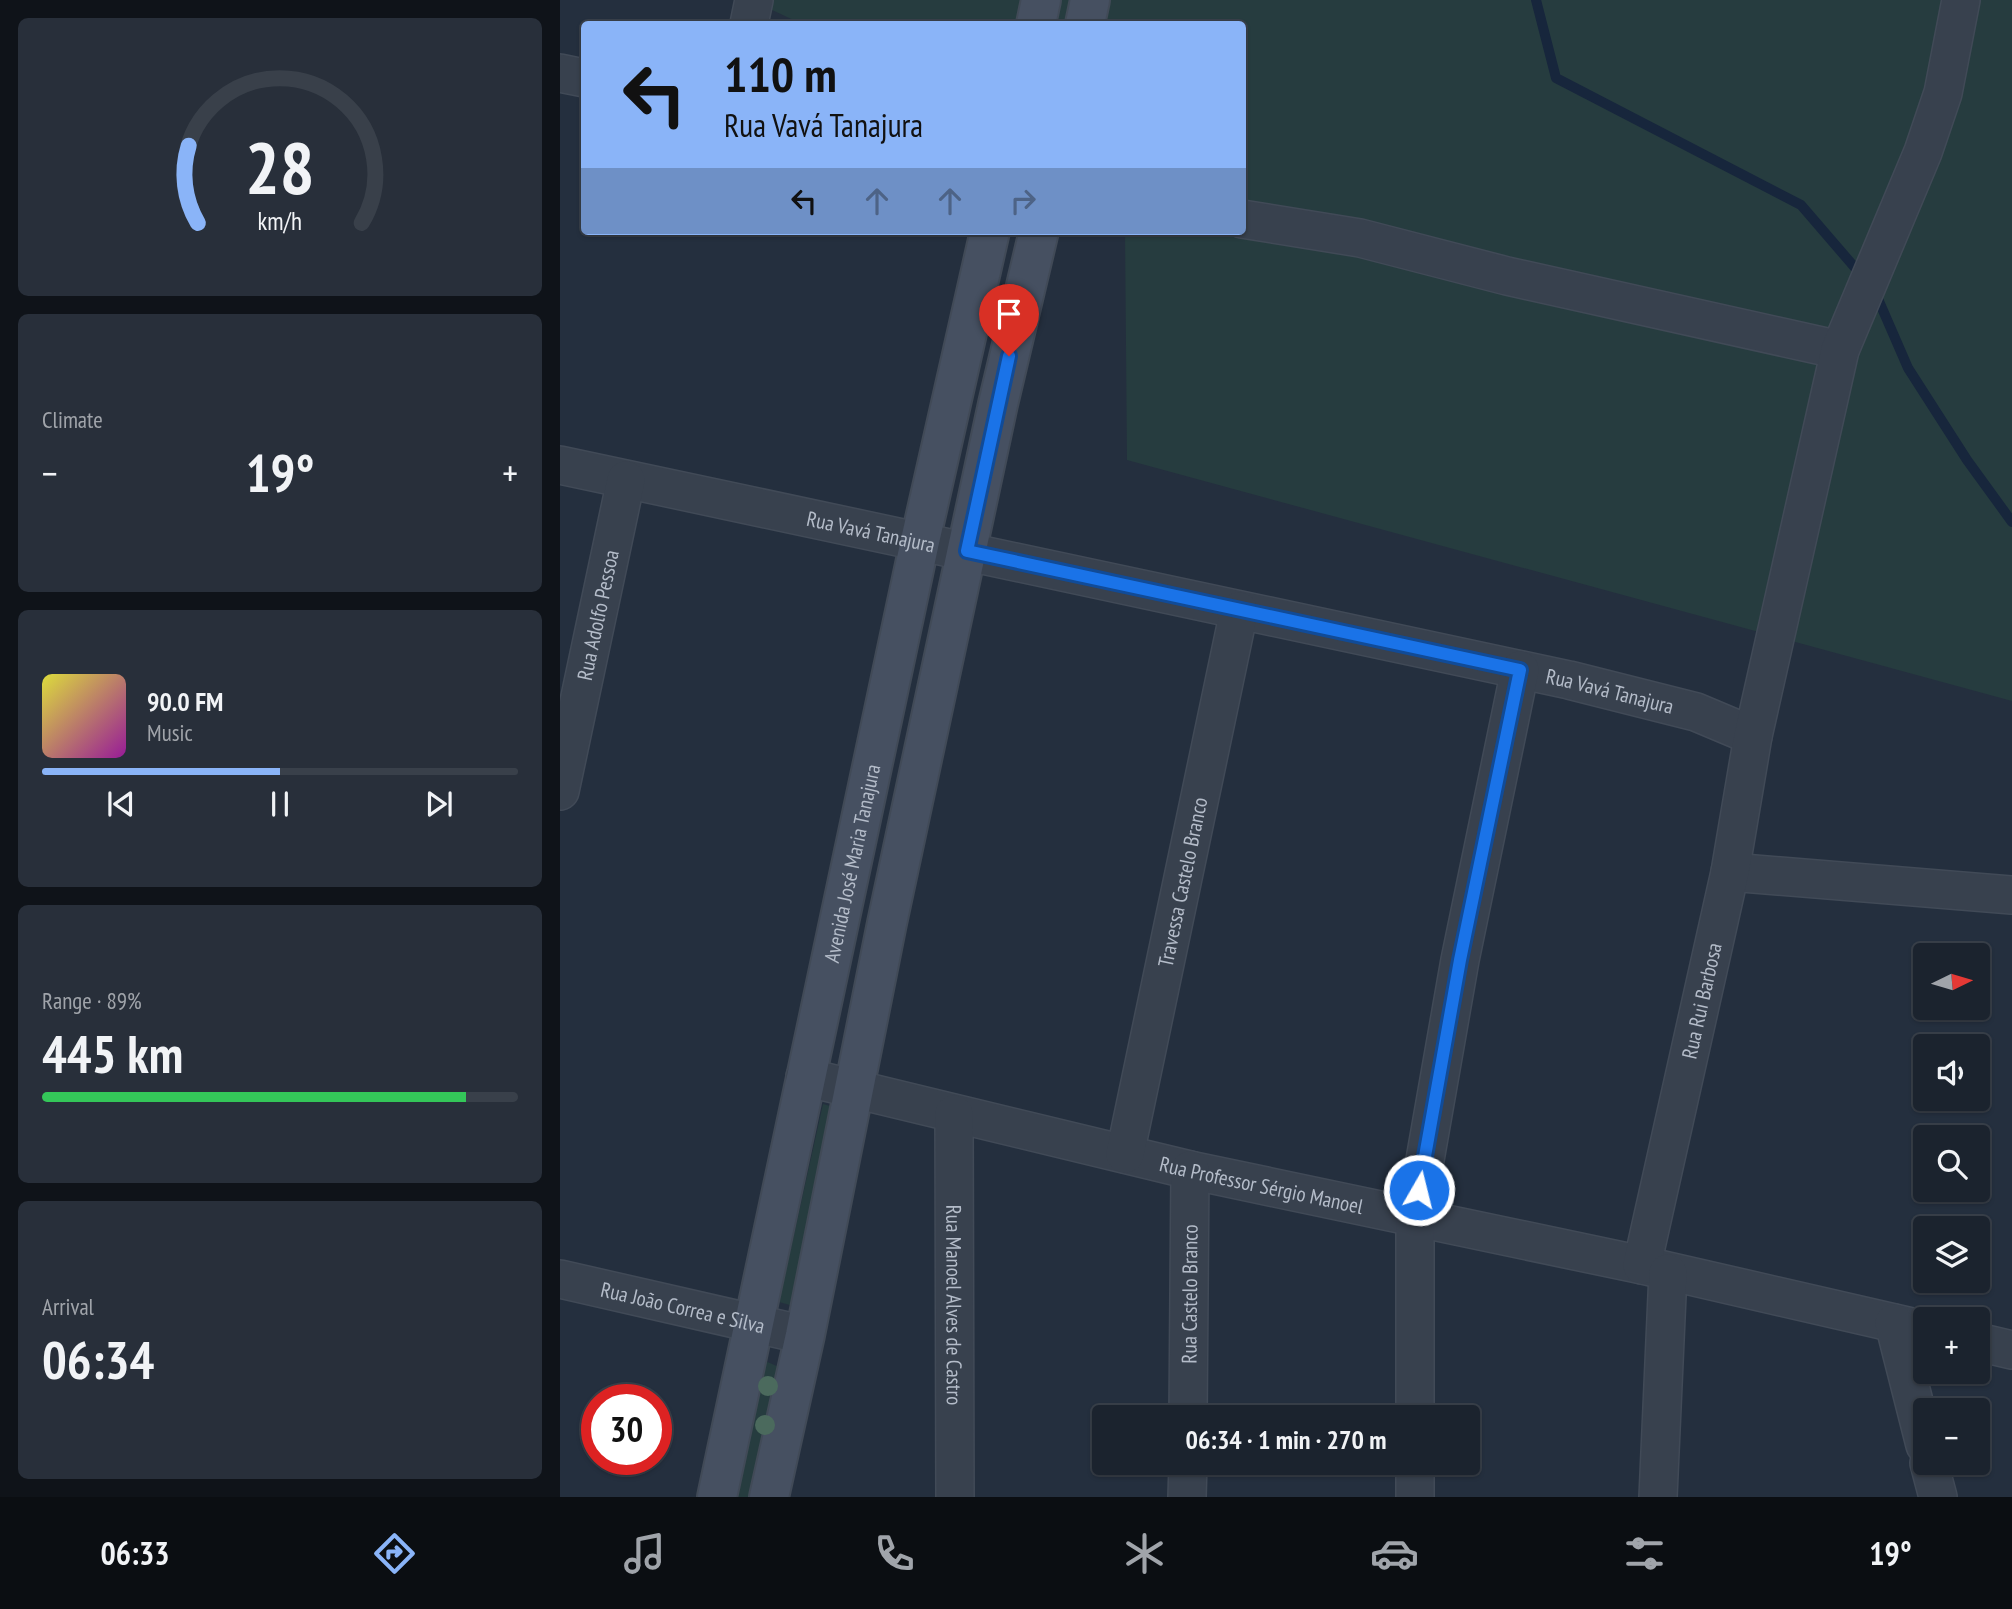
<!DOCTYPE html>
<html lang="en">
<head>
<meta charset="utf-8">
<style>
  :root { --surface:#1b232e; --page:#282f3a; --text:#f1f3f6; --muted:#a0a4aa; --line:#39404a; --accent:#8ab4f8 }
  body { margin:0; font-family:"PT Sans Narrow",sans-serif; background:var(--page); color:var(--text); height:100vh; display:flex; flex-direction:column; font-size:26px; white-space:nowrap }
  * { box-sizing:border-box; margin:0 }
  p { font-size:23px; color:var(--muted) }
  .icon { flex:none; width:38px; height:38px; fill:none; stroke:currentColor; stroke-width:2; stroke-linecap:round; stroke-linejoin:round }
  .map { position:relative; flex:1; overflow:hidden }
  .details { display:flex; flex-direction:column; gap:18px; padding:18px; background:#0f1319; width:560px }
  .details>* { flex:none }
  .banner { position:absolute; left:21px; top:21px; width:665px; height:214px; border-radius:7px; box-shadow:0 2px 5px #0004,0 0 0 2px var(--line); background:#8ab4f8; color:#111; overflow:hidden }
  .needle { width:46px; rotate:85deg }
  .fabs { position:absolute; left:1353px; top:943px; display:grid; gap:14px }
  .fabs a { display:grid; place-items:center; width:77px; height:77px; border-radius:7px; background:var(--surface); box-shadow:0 2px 5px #0004,0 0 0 2px var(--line); font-size:35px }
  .speed { position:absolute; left:21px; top:1384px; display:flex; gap:14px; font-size:35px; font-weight:700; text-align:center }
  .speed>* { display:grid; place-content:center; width:91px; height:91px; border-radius:50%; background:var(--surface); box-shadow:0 2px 5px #0004,0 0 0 2px var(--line); line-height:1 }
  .speed .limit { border:10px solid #d22; background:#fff; color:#111 }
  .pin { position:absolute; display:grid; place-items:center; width:60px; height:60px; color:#fff; margin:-72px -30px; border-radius:50% 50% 50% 0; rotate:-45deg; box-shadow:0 0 7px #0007 }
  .pin .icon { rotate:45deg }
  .me { position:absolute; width:77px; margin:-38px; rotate:8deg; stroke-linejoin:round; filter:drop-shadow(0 0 5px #0008) }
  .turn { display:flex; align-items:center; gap:24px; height:147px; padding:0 28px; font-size:32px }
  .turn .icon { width:91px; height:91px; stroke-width:2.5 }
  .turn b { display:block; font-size:49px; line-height:60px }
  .lanes { display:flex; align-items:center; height:66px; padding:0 28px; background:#0003; justify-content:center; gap:35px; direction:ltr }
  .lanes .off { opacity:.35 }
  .big { font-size:52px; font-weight:600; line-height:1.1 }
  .details .widget { flex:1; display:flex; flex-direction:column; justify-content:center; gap:10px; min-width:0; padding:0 24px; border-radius:10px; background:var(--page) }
  .details .dial { align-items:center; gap:0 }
  .dial svg { height:182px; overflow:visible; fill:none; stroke:var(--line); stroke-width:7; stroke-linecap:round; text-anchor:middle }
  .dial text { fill:var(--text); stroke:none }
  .song { display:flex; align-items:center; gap:21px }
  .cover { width:84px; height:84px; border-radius:10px; background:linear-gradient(135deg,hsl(60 70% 55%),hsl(300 70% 35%)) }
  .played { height:7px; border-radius:4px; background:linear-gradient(90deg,var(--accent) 50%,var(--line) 50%) }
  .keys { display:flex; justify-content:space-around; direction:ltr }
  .heat { display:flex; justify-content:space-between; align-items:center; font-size:38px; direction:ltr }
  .charge { height:10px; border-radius:5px; background:linear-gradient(90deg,#34c759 89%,var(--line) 0) }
  .trip { position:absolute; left:532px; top:1405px; width:388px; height:70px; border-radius:7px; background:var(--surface); box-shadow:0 2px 5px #0004,0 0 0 2px var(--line); font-weight:600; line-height:70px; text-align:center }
  .tab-bar { display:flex; height:112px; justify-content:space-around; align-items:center; background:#0b0e12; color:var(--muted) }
  .tab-bar .icon { width:49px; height:49px }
  .tab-bar .current { color:var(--accent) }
  .tab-bar b { font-size:32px; color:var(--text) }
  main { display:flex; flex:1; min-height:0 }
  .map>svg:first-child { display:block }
  .green { fill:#263c3f }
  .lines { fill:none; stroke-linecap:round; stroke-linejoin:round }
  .stream { stroke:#17263c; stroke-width:10 }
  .street-casing { stroke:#414a57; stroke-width:40 }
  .secondary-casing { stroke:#414a57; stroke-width:42 }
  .street { stroke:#38414e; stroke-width:37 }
  .secondary { stroke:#465061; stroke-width:38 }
  .tree { fill:#4b6a5d }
  .route-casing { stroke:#114b97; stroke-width:18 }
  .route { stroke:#1a73e8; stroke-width:12 }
  .labels { text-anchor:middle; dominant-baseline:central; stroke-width:7; stroke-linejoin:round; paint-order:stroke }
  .street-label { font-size:21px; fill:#b4bcc9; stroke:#1d2633 }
</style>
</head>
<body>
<main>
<section class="details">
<div class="widget dial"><svg viewBox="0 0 100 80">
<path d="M14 69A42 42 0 1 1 86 69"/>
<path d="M14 69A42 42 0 0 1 10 35" stroke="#8ab4f8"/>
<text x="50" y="56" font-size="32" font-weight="700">28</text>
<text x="50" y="72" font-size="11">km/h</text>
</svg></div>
<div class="widget"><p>Climate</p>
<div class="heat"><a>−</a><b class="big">19°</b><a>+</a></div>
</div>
<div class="widget">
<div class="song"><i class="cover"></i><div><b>90.0 FM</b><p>Music</p></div></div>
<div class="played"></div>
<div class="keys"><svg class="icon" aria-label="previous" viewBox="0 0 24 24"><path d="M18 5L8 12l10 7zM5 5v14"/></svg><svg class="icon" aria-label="pause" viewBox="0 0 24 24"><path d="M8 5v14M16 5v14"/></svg><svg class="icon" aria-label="next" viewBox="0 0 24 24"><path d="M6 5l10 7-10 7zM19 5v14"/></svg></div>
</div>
<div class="widget"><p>Range · 89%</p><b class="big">445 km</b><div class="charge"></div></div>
<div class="widget"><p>Arrival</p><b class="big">06:34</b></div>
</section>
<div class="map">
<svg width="1452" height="1497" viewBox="0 0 1452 1497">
  <rect width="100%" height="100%" fill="#242f3e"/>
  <!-- green -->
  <g class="green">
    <polygon points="191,0 1452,0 1452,701 567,460 565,231 682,231 682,24 242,24"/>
    <polygon points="263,1104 281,1109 237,1307 219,1302"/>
    <polygon points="203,1360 226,1370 199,1497 177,1497"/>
  </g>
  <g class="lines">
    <!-- stream -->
    <g class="stream">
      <polyline points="976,0 996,78 1241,205 1303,277"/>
      <polyline points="1315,292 1348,368 1407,460 1452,522"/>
    </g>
    <defs>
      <g id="street">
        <polyline points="189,24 194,0"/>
        <polyline points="0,73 24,78"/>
        <polyline points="682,219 800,238 947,276 1280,350"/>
        <path id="s1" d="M 0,465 L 1009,680 L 1136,712 L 1193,736"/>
        <path id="s2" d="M 0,791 L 66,480"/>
        <polyline points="1170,872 1452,895"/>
        <path id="s3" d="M 245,1077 L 630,1170 L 1082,1265 L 1365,1330"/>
        <path id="s4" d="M 394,1114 L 395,1497"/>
        <path id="s5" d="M 565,1154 L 679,611"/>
        <path id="s6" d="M 1082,1265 L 1170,872 L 1193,736 L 1280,350 L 1363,152 L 1383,93 L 1401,0"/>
        <path id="s7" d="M 0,1279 L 245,1335"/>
        <polyline points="1334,1323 1365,1445"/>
        <polyline points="1418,1342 1452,1350"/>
        <path id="s8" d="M 628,1418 L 630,1170"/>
        <polyline points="855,1418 855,1217 900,960 960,670"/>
        <polyline points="855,1463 855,1497"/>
        <polyline points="1369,1463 1378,1497"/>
        <polyline points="627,1497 628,1463"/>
        <polyline points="1098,1497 1108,1273"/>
      </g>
      <g id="secondary">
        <polyline points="476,24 481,0"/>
        <polyline points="525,24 530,0"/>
        <path id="s9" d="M 157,1497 L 360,541 L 430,231"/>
        <polyline points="209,1497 245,1335 327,923 438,404 479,231"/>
      </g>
    </defs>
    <!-- street casing -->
    <use href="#street" class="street-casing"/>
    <!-- secondary casing -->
    <use href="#secondary" class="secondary-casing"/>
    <!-- street -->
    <use href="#street" class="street"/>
    <!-- secondary -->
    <use href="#secondary" class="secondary"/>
  </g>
  <!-- trees -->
  <g class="tree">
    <circle cx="208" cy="1386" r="10"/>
    <circle cx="205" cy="1425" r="10"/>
  </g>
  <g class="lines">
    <defs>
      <polyline id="route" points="449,356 407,551 960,670 900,960 859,1190"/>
    </defs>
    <!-- route casing -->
    <use href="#route" class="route-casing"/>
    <!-- route -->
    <use href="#route" class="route"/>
  </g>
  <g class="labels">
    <!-- street labels -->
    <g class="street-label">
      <text stroke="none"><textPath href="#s1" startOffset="318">Rua Vavá Tanajura</textPath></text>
      <text stroke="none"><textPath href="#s2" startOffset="180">Rua Adolfo Pessoa</textPath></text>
      <text stroke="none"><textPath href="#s1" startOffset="1074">Rua Vavá Tanajura</textPath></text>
      <text stroke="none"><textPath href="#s9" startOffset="648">Avenida José Maria Tanajura</textPath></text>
      <text stroke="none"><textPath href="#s5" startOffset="278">Travessa Castelo Branco</textPath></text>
      <text stroke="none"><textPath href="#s6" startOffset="271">Rua Rui Barbosa</textPath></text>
      <text stroke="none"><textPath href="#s3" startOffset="469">Rua Professor Sérgio Manoel</textPath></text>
      <text stroke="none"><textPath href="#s8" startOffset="124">Rua Castelo Branco</textPath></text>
      <text stroke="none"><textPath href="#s4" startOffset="191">Rua Manoel Alves de Castro</textPath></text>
      <text stroke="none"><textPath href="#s7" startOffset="126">Rua João Correa e Silva</textPath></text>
    </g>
  </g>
</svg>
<div class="fabs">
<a><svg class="needle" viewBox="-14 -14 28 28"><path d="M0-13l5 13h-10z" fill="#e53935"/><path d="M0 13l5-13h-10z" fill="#a0a4aa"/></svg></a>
<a><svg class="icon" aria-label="sound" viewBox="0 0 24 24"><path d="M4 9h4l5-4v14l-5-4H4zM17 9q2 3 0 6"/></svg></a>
<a><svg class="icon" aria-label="search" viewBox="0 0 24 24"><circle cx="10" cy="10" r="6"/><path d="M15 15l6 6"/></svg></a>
<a><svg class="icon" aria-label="layers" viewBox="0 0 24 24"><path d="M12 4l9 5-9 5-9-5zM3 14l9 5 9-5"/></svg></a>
<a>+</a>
<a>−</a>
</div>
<div class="speed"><div class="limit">30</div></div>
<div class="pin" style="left:449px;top:356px;background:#d93025"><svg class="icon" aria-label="arrive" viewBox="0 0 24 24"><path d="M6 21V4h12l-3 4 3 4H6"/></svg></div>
<svg class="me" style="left:859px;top:1190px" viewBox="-20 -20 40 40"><circle r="17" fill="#1a73e8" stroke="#fff" stroke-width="3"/><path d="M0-11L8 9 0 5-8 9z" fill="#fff"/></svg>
<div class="trip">06:34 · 1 min · 270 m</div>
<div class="banner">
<div class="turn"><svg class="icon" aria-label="left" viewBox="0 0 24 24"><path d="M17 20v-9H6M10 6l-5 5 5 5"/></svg><div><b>110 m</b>Rua Vavá Tanajura</div></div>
<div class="lanes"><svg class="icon" aria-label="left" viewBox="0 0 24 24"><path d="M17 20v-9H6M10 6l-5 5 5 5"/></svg><svg class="icon off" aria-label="ahead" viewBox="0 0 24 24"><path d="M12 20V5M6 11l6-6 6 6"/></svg><svg class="icon off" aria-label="ahead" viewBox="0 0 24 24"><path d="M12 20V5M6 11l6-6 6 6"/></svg><svg class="icon off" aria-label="right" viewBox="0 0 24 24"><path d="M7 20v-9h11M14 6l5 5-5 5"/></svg></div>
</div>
</div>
</main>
<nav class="tab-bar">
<b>06:33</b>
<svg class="icon current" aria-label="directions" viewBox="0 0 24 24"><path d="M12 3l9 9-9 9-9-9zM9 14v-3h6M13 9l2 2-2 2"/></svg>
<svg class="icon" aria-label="music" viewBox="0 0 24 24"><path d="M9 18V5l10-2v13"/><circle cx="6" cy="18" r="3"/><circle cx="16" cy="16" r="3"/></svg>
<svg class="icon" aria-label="phone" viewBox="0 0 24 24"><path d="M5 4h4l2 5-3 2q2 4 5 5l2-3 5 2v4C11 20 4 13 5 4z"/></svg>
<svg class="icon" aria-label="climate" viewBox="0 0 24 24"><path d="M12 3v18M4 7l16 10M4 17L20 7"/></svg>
<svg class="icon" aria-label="car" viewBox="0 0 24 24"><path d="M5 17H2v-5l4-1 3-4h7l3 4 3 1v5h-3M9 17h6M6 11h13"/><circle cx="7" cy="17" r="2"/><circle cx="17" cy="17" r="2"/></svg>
<svg class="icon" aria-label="filters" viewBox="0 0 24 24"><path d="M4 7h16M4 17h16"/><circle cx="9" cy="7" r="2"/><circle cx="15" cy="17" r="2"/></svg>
<b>19°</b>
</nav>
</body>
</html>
